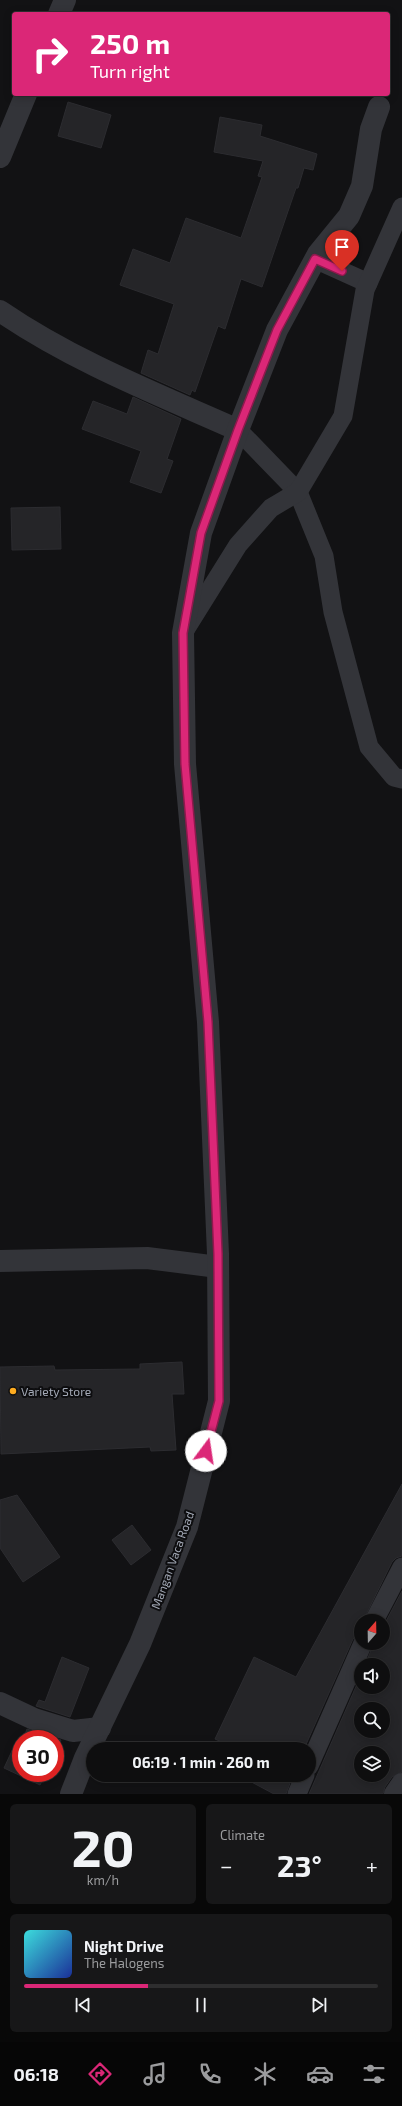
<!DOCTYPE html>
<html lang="en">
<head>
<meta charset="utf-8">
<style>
  :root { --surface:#0e0e0f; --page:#171718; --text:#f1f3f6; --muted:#9b9c9e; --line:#2e2e2f; --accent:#db2777 }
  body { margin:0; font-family:"Exo 2",sans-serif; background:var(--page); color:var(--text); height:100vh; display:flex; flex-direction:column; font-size:15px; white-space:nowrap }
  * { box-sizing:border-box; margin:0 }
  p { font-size:13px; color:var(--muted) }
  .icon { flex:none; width:22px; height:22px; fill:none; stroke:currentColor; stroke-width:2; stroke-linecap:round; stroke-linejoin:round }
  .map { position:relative; height:1794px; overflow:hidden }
  .sheet { display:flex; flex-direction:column; gap:10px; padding:10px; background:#080808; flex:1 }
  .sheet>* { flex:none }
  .top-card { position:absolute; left:12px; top:12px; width:378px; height:84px; border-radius:4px; box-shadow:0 2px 10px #0003,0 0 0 1px var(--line); background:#db2777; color:#fff; overflow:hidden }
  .needle { width:26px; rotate:20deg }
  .buttons { position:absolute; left:354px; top:1614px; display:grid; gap:8px }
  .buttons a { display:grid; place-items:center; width:36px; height:36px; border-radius:50%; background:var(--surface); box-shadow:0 2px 10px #0003,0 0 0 1px var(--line); font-size:20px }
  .speed { position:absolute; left:12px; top:1730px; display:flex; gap:8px; font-size:20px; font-weight:700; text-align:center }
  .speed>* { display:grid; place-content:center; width:52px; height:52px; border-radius:50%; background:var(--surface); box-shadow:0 2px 10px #0003,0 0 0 1px var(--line); line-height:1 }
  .speed .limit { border:6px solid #d22; background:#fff; color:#111 }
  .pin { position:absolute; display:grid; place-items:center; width:34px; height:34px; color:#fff; margin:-41px -17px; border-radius:50% 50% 50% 0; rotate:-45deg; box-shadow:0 0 4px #0007 }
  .pin .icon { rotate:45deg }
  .me { position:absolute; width:44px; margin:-22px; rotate:14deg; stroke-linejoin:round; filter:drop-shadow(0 0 3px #0008) }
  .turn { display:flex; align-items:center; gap:14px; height:84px; padding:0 12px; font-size:18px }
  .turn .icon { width:52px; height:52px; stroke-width:2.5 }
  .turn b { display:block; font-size:28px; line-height:34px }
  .big { font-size:30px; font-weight:700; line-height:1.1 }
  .sheet .tile { flex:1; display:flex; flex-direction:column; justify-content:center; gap:6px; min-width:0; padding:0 14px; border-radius:6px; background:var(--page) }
  .sheet .dial { align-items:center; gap:0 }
  .dial b { font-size:52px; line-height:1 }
  .song { display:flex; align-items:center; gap:12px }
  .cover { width:48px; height:48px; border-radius:6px; background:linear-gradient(135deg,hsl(180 70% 55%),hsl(230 70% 35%)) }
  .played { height:4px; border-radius:2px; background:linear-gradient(90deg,var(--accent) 35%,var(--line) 35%) }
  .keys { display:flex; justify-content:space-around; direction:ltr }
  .heat { display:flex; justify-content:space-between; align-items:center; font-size:22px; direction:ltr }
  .sheet .tiles { flex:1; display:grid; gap:10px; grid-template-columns:1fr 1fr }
  .tile:last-child { grid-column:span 2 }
  .trip { position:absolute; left:86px; top:1742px; width:230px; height:40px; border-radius:20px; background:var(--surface); box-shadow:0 2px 10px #0003,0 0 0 1px var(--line); font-weight:700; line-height:40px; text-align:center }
  .tabs { display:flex; height:64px; justify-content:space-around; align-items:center; background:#060606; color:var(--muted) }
  .tabs .icon { width:28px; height:28px }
  .tabs .current { color:var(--accent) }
  .tabs b { font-size:18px; color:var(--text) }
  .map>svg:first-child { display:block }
  .building { fill:#252528; stroke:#2c2c30; fill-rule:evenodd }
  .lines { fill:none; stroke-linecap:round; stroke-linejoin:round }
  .service { stroke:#333439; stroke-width:19 }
  .minor { stroke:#333439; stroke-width:22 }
  .tertiary { stroke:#333439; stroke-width:22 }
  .route-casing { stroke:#8e194d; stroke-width:10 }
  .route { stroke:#db2777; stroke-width:7 }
  .poi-dot { fill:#feac20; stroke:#0d0d0f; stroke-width:1.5 }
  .labels { text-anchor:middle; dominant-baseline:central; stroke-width:4; stroke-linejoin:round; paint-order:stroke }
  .poi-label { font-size:12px; fill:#a3a9b6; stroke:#0d0d0f; text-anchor:start }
  .street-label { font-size:12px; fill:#a3a9b6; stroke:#0d0d0f }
</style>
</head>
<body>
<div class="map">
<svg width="402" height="1794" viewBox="0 0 402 1794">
  <rect width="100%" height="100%" fill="#121214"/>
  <!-- building -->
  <g class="building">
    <polygon points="68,102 111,115 101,148 58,136"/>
    <polygon points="220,117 262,125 260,136 317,154 313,170 304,168 298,188 296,188 262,287 241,279 225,329 218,326 195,392 192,390 190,395 141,373 148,350 158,354 174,304 120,285 133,249 170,263 186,218 241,238 262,177 258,176 263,161 214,152"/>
    <polygon points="133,397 181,419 167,459 173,461 161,493 130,482 141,451 82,429 93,401 127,414"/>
    <polygon points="60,507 61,549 12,550 11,508"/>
    <polygon points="182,1362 184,1394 172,1394 176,1450 151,1451 150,1447 1,1454 0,1367 54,1366 55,1370 140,1369 140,1364"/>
    <polygon points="402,1484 402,1556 396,1558 392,1562 363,1621 361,1621 361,1632 353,1639 304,1749 237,1749 215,1739 254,1657 296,1677"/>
    <polygon points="17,1495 60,1557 23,1582 0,1548 0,1500"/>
    <polygon points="132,1525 151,1550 131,1565 112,1540"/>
    <path d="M 402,1591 L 402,1772 L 392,1777 L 385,1787 L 383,1794 L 309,1794 L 361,1675 L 361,1687 L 383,1687 L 383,1665 L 365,1665 L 374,1643 L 383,1643 L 383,1627 ZM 361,1709 L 383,1709 L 383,1731 L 361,1731 ZM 361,1753 L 383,1753 L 383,1775 L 361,1775 Z"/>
    <polygon points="62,1657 89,1668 70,1717 36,1706 39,1700 45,1702"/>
    <polygon points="27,1729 61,1740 55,1752 55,1739 23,1739"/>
    <polygon points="17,1740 21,1742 21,1773 46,1773 40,1785 4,1768"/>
    <polygon points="246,1775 293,1775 286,1794 274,1794 244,1778"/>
  </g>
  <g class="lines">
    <!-- service -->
    <g class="service">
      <polyline points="315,259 368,283"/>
      <polyline points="238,430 298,492 324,556 333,612 369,747 394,777 402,779"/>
      <polyline points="185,630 238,545 271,508 298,492 343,416 365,290 402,207"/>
      <polyline points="374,1621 402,1567"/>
      <polyline points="309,1766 363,1643"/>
      <polyline points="297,1794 305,1775"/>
    </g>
    <!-- minor -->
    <g class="minor">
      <polyline points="59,14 65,0"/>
      <polyline points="0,157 26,94"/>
      <path d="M 0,311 C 73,361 157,394 238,430"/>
      <polyline points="0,1261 147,1258 218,1267"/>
      <polyline points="0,1703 34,1719 73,1731 100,1728"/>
      <polyline points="71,1794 85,1758 140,1644 187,1527 219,1401 218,1254 208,1022 185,764 183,633 201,533 238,430 277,330 318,254 349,216 362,186 371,129 379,107"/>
    </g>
    <!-- tertiary -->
    <polyline class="tertiary" points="395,1794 402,1784"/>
  </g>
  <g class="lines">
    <defs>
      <polyline id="route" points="206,1451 219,1401 218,1254 208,1022 185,764 183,633 201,533 238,430 277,330 315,259 342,271"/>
    </defs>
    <!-- route casing -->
    <use href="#route" class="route-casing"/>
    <!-- route -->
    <use href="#route" class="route"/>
  </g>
  <!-- markers -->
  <circle class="poi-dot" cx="13" cy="1391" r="4"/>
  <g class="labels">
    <!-- poi labels -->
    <g class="poi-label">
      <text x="21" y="1391">Variety Store</text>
    </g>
    <!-- street labels -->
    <g class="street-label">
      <text transform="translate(172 1560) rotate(-70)">Mangan Vaca Road</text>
    </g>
  </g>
</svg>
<div class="buttons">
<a><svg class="needle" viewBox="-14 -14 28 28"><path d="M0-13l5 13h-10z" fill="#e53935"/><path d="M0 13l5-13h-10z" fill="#9b9c9e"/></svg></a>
<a><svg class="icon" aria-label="sound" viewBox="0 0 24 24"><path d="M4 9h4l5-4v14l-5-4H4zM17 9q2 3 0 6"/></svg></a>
<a><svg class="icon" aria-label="search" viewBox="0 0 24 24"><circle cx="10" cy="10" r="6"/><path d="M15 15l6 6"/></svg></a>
<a><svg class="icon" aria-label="layers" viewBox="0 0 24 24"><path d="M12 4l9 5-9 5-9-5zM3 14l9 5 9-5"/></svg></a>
</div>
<div class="speed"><div class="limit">30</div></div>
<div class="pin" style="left:342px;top:271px;background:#d93025"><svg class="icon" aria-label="arrive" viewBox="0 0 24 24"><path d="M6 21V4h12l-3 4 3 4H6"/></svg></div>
<svg class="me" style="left:206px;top:1451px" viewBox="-20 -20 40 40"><circle r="19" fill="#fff"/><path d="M0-13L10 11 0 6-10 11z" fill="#db2777"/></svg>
<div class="trip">06:19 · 1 min · 260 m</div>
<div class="top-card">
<div class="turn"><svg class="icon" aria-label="right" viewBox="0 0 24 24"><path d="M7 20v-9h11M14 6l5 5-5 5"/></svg><div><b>250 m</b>Turn right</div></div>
</div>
</div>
<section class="sheet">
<div class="tiles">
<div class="tile dial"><b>20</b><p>km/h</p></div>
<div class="tile"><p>Climate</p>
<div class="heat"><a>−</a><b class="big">23°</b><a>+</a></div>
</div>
<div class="tile">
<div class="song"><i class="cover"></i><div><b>Night Drive</b><p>The Halogens</p></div></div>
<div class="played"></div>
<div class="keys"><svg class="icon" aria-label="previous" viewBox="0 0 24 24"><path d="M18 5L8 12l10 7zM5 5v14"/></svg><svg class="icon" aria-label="pause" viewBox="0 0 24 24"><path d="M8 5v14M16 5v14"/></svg><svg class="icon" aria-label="next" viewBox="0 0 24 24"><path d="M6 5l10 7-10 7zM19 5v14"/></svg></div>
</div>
</div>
</section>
<nav class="tabs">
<b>06:18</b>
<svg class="icon current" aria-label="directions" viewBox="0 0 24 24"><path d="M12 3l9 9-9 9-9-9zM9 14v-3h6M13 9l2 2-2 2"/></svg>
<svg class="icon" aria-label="music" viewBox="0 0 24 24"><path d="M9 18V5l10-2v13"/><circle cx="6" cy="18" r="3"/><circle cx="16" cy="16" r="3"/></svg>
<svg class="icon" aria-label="phone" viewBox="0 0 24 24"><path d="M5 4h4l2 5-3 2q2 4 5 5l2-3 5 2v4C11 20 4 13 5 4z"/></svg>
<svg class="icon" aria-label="climate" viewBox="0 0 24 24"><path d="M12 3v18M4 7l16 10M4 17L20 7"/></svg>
<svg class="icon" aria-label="car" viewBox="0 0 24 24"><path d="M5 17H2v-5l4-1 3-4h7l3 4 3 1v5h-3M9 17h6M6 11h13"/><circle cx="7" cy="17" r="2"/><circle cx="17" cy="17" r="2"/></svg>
<svg class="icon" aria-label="filters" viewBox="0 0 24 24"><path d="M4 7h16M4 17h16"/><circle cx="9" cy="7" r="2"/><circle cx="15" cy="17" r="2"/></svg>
</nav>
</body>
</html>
